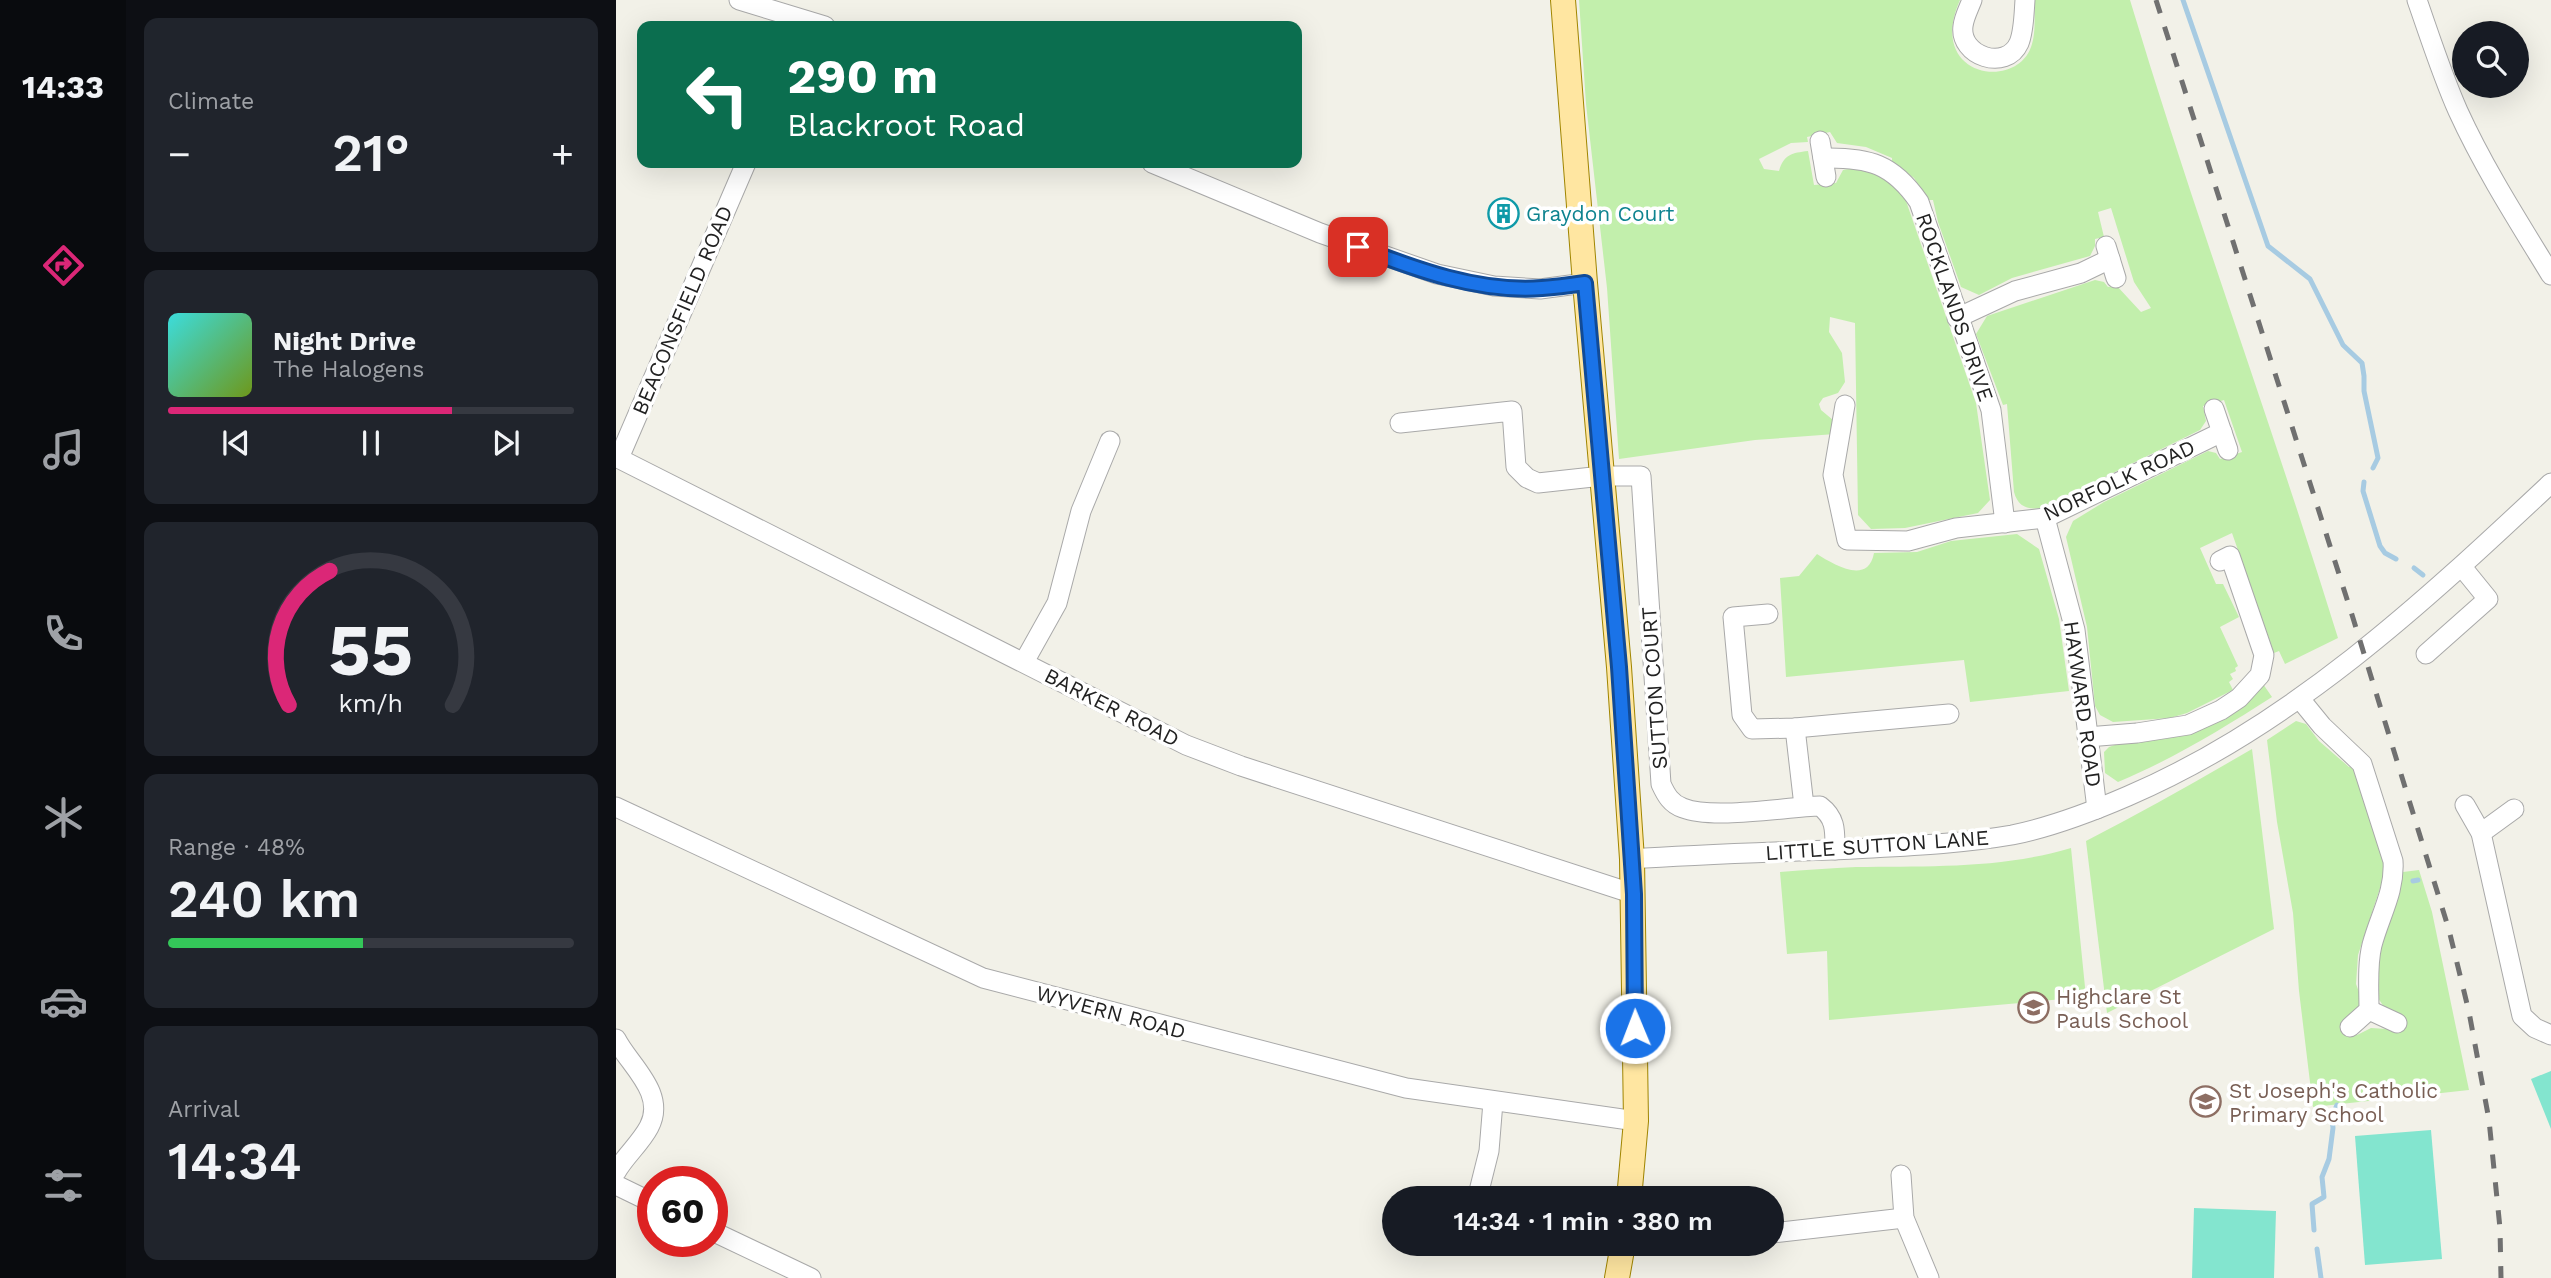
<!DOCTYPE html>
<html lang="en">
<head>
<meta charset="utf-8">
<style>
  :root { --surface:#171b24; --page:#20242c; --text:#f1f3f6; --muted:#9ea1a6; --line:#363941; --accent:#db2777 }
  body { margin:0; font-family:"Work Sans",sans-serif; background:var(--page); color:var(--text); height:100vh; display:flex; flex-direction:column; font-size:26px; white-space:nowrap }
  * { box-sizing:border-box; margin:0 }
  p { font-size:23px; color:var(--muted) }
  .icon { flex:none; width:38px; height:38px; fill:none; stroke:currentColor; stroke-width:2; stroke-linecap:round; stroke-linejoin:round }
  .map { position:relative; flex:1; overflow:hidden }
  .sheet { display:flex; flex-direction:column; gap:18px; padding:18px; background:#0d0f14; width:490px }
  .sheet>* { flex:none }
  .top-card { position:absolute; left:21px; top:21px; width:665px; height:147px; border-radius:14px; box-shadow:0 7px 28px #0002; background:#0b6e4f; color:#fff; overflow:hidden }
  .tools { position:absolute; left:1836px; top:21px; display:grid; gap:14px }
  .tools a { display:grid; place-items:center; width:77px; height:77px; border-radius:50%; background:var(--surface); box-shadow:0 7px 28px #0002; font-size:35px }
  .speed { position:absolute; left:21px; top:1166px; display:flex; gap:14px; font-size:35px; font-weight:700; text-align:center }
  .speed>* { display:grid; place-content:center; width:91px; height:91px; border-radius:50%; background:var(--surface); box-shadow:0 7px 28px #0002; line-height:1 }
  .speed .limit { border:10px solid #d22; background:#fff; color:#111 }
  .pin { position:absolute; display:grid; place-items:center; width:60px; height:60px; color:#fff; margin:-30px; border-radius:14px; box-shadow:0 4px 10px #0006 }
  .me { position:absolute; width:77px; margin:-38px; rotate:359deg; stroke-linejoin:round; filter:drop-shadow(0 0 5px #0008) }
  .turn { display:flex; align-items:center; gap:24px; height:147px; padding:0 35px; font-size:32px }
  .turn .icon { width:91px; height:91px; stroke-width:2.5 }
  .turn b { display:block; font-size:49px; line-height:60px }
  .big { font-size:52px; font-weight:600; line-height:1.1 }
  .sheet .widget { flex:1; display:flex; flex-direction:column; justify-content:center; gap:10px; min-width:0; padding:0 24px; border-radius:14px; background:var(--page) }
  .sheet .dial { align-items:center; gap:0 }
  .dial svg { height:182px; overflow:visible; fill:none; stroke:var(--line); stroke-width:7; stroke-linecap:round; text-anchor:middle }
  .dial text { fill:var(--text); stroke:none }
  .song { display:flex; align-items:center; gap:21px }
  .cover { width:84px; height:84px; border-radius:10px; background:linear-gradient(135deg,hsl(180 70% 55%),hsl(80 70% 35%)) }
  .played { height:7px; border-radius:4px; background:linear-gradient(90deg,var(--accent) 70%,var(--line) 70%) }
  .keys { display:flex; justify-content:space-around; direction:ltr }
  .heat { display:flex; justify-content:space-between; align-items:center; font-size:38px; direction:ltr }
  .charge { height:10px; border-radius:5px; background:linear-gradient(90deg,#34c759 48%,var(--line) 0) }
  .trip { position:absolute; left:766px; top:1186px; width:402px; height:70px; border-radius:35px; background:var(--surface); box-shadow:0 7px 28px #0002; font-weight:600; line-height:70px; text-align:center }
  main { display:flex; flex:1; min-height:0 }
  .tabs { display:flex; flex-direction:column; width:126px; justify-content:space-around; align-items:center; background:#090b0e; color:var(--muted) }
  .tabs .icon { width:49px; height:49px }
  .tabs .selected { color:var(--accent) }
  .tabs b { font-size:32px; color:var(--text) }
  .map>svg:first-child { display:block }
  .grass { fill:#c2efac }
  .pitch { fill:#83e5cf }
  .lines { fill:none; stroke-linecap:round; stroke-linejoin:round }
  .stream { stroke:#a7cbe2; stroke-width:5 }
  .minor-casing { stroke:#a9a9a9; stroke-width:21 }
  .major-casing { stroke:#a08500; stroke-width:26 }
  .minor { stroke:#fff; stroke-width:19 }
  .major { stroke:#ffe6a1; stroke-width:24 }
  .rail { stroke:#707070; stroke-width:5; stroke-dasharray:14 14; stroke-linecap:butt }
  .route-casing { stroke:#114b97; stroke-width:18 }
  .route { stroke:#1a73e8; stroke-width:12 }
  .labels { text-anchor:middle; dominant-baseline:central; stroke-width:7; stroke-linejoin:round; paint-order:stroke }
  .culture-label { font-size:21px; fill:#0d838f; stroke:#fff; text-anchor:start }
  .street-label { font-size:21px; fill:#222; stroke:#fff }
  .education-label { font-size:21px; fill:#785e54; stroke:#fff; text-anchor:start }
</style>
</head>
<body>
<main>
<nav class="tabs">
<b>14:33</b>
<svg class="icon selected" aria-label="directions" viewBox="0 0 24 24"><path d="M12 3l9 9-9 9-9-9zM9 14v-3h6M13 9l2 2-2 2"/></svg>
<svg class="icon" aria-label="music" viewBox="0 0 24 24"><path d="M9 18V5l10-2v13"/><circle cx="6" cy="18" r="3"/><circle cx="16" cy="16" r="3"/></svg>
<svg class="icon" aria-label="phone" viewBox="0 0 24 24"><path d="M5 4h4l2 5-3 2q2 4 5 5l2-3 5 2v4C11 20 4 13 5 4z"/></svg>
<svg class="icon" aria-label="climate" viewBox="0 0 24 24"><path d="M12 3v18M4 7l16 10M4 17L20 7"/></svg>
<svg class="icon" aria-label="car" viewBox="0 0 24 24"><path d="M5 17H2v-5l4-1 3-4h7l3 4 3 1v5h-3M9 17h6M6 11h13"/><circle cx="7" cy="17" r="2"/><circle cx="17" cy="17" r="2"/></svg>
<svg class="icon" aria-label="filters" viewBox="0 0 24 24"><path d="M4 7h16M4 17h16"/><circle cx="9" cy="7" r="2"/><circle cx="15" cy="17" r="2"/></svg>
</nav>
<section class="sheet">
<div class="widget"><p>Climate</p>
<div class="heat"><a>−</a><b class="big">21°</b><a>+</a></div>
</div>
<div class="widget">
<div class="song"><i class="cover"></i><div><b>Night Drive</b><p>The Halogens</p></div></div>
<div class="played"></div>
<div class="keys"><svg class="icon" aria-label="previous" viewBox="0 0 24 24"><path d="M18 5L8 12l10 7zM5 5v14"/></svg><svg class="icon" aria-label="pause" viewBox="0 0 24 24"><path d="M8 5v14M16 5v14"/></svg><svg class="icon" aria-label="next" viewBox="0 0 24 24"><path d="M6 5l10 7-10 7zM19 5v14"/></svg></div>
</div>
<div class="widget dial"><svg viewBox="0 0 100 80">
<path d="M14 69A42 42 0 1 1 86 69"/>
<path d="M14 69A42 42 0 0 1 32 10" stroke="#db2777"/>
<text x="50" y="56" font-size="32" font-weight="700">55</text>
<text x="50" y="72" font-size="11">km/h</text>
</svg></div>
<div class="widget"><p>Range · 48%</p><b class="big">240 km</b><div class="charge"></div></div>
<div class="widget"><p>Arrival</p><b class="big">14:34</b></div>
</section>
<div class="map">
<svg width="1935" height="1278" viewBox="0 0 1935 1278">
  <rect width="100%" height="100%" fill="#f2f1e8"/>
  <!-- grass -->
  <g class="grass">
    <path d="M 963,0 L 1344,0 C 1309,78 1403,92 1416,44 C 1420,31 1418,14 1419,0 L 1514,0 C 1578,214 1656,424 1722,638 L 1669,664 L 1663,651 L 1658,653 L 1616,533 L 1584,548 L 1600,584 L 1607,584 L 1623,617 L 1604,627 L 1622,666 L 1619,668 L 1620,671 L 1614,674 L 1617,679 L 1613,682 L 1617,690 L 1571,713 L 1554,718 L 1497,722 L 1484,715 L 1479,706 L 1471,627 L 1450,537 L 1457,521 L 1488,502 L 1592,451 L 1600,453 L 1604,459 L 1626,452 L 1608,400 L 1587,406 L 1590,421 L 1584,430 L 1426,508 C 1412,510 1402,507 1398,492 L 1391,404 L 1387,405 L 1360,334 L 1371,316 L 1479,280 L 1488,282 L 1492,287 L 1500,285 L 1525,312 L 1535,308 L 1518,282 L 1495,208 L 1482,212 L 1488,237 L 1479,239 L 1479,246 L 1474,256 L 1396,278 L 1363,295 L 1345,287 L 1322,222 L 1317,200 L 1312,200 L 1298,178 L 1276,162 L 1276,158 L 1250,147 L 1221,143 L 1214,132 L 1191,137 L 1192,142 L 1175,143 L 1143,159 L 1148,169 L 1163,171 C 1168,154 1176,153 1192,151 L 1198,185 L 1220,183 L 1227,170 C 1249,165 1276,181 1289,198 L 1360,403 L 1374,500 L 1362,513 L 1289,528 L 1255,529 L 1242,515 L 1239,323 L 1214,317 L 1213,332 L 1226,353 L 1229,382 L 1222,393 L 1207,398 L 1203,404 L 1205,410 L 1217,420 L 1219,434 L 1139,440 L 1003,459 L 991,288 L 970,104 Z"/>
    <path d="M 1401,534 L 1423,549 L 1443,619 L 1453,691 L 1354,702 L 1348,660 L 1170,677 L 1164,578 L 1183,576 L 1201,554 C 1217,564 1252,586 1258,553 L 1301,552 L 1335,541 Z"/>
    <path d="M 1647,684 L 1656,697 C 1606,729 1557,759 1502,782 L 1489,773 L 1488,752 L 1493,747 L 1638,696 Z"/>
    <polygon points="1680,721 1690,724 1703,741 1733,767 1738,765 1771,867 1742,955 1740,984 1743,992 1747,993 1739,1031 1741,1035 1755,1028 1771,1029 1773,1025 1770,1010 1762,998 1760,960 1787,872 1803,870 1816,912 1853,1090 1697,1107 1683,991 1677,913 1661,822 1651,740"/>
    <path d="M 1636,749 L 1658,929 L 1491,1013 L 1470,841 C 1526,812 1581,781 1636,749 Z"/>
    <path d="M 1455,848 L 1470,997 L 1213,1020 L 1211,951 L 1171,954 L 1164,872 C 1189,870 1215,868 1240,867 C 1312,866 1385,869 1455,848 Z"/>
  </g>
  <!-- pitch -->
  <g class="pitch">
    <polygon points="1935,1071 1935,1129 1915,1079"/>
    <polygon points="1815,1130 1826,1259 1749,1265 1739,1136"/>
    <polygon points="1578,1208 1660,1211 1658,1278 1576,1278"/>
  </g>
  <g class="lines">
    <!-- stream -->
    <g class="stream">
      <polyline points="1567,0 1652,246 1694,279 1727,345 1746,363 1748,376 1748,391 1762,458 1757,468"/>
      <polyline points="1748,482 1747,491 1764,546 1769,553 1780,559"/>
      <polyline points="1798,568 1807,575"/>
      <polyline points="1797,881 1802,880"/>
      <polyline points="1698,1230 1696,1204 1708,1197 1706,1177 1713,1159 1717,1128 1716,1117 1721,1105"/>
      <polyline points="1701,1249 1705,1278"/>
    </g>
    <defs>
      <g id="minor">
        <polyline points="123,0 209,26"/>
        <path d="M 1356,0 C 1353,8 1348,17 1347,26 C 1343,56 1390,72 1403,43 C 1408,31 1408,13 1409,0"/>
        <path d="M 1801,0 C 1814,37 1826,75 1842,111 C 1868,168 1902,221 1935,275"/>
        <polyline points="1204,141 1210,177"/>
        <path d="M 1207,158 C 1253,157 1277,164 1303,202 L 1375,410 L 1389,523"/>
        <polyline points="536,163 704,233 821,274 878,286 924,289 969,283"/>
        <polyline points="1490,246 1500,278"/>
        <polyline points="1341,318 1399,291 1465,273 1494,259"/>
        <polyline points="1229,405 1217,475 1231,540 1292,541 1340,528 1429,518 1606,432"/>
        <polyline points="1598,409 1612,450"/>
        <path d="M 784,423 L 896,411 L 900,467 L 911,478 L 922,483 L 986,476 L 1025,476 L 1045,784 C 1050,795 1055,804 1067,808 C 1097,820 1169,807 1204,806 C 1220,818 1219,831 1219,850"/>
        <polyline points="0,457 570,745 625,766 1018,894"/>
        <polyline points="3,458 130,163"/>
        <polyline points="1429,518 1459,630 1481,809"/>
        <polyline points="1152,614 1117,617 1126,715 1136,729 1179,728 1333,714"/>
        <polyline points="1810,654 1872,599 1846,567"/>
        <polyline points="408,662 441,603 465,511 494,441"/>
        <path d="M 1684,699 L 1706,726 L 1746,764 L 1777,861 C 1779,892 1764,915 1756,945 C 1751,965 1753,988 1753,1010 L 1734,1027"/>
        <polyline points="1179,728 1188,806"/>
        <polyline points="1471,737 1521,733 1572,725 1605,710 1623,698 1644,675 1648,655 1614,556 1604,561"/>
        <polyline points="1849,805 1865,833 1906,1016 1919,1028 1935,1035"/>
        <polyline points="0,807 367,978 790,1088 1020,1121"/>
        <polyline points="1865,833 1898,809"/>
        <path d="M 1016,859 C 1090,854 1164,852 1238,849 C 1292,846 1344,844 1396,835 C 1436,827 1475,812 1512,796 C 1675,726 1807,603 1935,483"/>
        <polyline points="1753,1010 1781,1023"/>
        <path d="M 0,1039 C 13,1065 51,1093 33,1127 C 24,1144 9,1156 0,1172"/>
        <polyline points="1285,1175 1288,1218 1313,1278"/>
        <polyline points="0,1185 37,1203"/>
        <polyline points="861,1199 873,1151 877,1102"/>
        <polyline points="96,1231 195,1278"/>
        <polyline points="1157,1233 1288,1218"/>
      </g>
      <g id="major">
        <polyline points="947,0 969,283 1003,667 1016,859 1020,1121 1013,1199"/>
        <polyline points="1001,1278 1007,1244"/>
      </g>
    </defs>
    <!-- minor casing -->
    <use href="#minor" class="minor-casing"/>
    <!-- major casing -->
    <use href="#major" class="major-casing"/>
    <!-- minor -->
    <use href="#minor" class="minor"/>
    <!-- major -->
    <use href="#major" class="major"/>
    <!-- rail -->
    <polyline class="rail" points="1540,0 1737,618 1833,930 1853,1012 1873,1120 1884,1228 1885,1278"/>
  </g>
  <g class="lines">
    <defs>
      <path id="route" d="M 742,247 C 799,269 863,293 926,288 C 940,287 955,285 969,283 L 1003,667 L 1018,894 L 1019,1028"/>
    </defs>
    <!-- route casing -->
    <use href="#route" class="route-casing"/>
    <!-- route -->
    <use href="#route" class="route"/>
  </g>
  <!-- icons -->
  <defs>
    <symbol id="building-ring" viewBox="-11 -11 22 22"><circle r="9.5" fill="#fff" stroke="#0f9aa8" stroke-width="1.5"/><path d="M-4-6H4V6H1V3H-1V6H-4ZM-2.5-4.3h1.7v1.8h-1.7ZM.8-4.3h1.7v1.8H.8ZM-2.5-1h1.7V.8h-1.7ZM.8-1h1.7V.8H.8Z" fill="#0f9aa8"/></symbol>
    <symbol id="school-ring" viewBox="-11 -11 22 22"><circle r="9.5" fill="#fff" stroke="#8d6e63" stroke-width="1.5"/><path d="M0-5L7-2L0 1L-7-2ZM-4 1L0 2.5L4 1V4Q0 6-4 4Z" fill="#8d6e63"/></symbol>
  </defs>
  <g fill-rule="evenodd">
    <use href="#building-ring" x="870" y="196" width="35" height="35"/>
    <use href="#school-ring" x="1400" y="990" width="35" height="35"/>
    <use href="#school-ring" x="1572" y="1084" width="35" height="35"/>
  </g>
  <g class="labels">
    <!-- culture labels -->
    <g class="culture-label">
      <text x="910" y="213">Graydon Court</text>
    </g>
    <!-- street labels -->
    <g class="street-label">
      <text transform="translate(1339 307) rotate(71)">ROCKLANDS DRIVE</text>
      <text transform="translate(66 310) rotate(-67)">BEACONSFIELD ROAD</text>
      <text transform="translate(1503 480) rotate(-25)">NORFOLK ROAD</text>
      <text transform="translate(1038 688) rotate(-94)">SUTTON COURT</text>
      <text transform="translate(1467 704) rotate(82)">HAYWARD ROAD</text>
      <text transform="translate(496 707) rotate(27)">BARKER ROAD</text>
      <text transform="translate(1261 845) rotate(-4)">LITTLE SUTTON LANE</text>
      <text transform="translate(495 1012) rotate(15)">WYVERN ROAD</text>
    </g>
    <!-- education labels -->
    <g class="education-label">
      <text x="1440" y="996">Highclare St<tspan x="1440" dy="24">Pauls School</tspan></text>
      <text x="1613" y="1090">St Joseph's Catholic<tspan x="1613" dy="24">Primary School</tspan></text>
    </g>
  </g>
</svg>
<div class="tools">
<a><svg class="icon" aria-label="search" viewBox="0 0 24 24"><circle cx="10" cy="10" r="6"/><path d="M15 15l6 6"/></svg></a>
</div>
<div class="speed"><div class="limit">60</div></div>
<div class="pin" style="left:742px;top:247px;background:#d93025"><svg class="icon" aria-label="arrive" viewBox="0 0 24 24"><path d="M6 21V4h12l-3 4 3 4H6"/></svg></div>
<svg class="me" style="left:1019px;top:1028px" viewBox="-20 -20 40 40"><circle r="17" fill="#1a73e8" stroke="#fff" stroke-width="3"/><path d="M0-11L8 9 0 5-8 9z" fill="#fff"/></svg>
<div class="trip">14:34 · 1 min · 380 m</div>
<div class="top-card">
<div class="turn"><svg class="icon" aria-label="left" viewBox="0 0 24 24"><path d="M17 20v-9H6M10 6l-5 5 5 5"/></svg><div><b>290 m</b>Blackroot Road</div></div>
</div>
</div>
</main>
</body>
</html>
